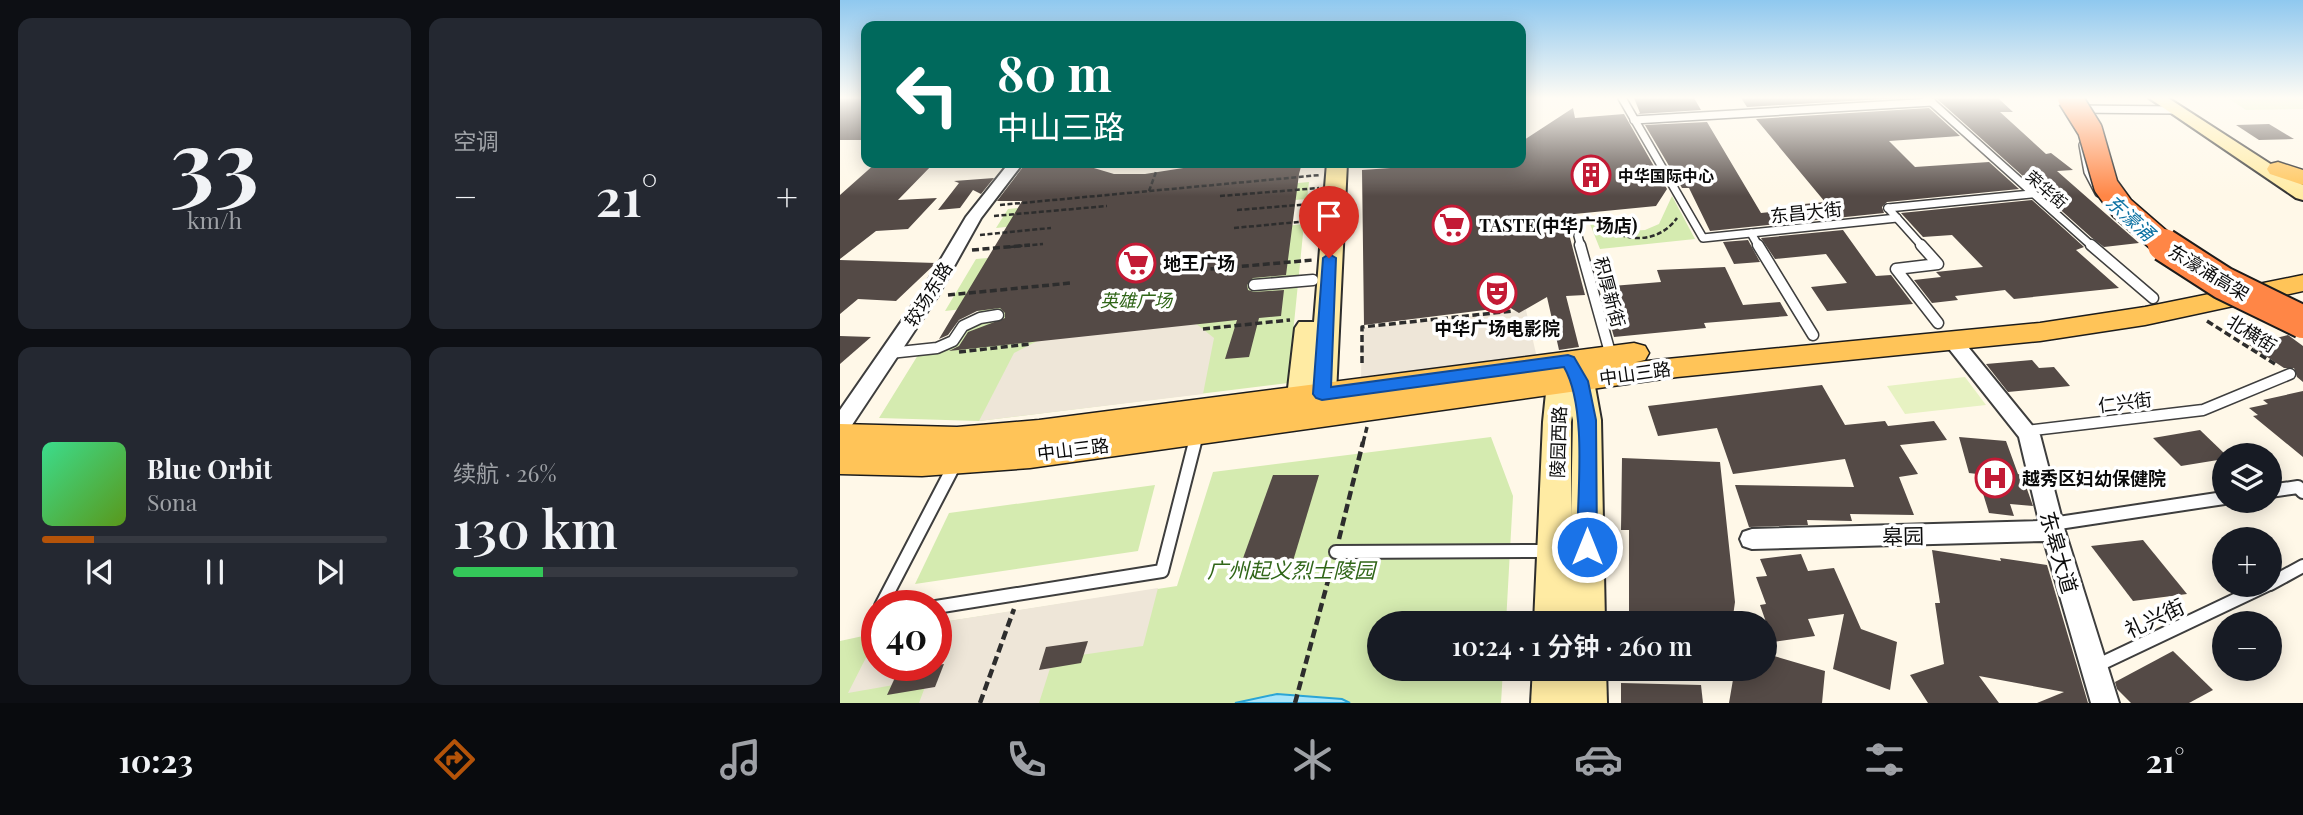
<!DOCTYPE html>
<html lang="zh">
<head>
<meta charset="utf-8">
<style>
  :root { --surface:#171b24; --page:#242831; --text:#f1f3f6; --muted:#9ea1a6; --line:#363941; --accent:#b45309 }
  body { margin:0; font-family:"Playfair Display","Noto Sans SC",serif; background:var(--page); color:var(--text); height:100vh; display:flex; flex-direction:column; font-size:26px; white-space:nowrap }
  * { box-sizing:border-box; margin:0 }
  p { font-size:23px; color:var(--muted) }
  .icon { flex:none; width:38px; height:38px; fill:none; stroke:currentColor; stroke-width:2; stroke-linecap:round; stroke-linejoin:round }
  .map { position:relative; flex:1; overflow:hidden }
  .details { display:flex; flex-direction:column; gap:18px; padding:18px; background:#0d0f14; width:840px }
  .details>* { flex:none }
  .banner { position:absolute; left:21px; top:21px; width:665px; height:147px; border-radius:14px; box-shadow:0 4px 18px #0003; background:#00695c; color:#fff; overflow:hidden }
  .fabs { position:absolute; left:1372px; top:443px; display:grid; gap:14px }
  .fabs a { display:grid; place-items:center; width:70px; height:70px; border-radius:50%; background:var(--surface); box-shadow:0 4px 18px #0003; font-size:35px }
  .speed { position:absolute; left:21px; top:590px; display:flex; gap:14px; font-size:35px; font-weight:700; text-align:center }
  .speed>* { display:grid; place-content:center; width:91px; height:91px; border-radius:50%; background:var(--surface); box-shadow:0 4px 18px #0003; line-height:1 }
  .speed .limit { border:10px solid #d22; background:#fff; color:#111 }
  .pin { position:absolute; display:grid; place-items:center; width:60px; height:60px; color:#fff; margin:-72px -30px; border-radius:50% 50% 50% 0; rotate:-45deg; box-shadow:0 0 7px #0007 }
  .pin .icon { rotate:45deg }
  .me { position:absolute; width:77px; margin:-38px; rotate:0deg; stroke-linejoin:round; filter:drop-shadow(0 0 5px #0008) }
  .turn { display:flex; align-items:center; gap:24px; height:147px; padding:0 21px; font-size:32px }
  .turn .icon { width:91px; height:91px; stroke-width:2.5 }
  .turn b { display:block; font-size:49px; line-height:60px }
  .big { font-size:52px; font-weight:600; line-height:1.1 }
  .details .card { flex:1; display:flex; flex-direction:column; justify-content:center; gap:10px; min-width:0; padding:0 24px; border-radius:14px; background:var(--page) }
  .details .dial { align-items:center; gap:0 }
  .dial b { font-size:91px; line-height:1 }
  .song { display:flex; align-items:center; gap:21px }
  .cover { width:84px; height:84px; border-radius:10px; background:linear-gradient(135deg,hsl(150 70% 55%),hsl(90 70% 35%)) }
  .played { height:7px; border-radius:4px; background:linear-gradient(90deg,var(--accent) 15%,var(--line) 15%) }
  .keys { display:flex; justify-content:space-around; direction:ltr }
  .heat { display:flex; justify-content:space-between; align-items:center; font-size:38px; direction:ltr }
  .charge { height:10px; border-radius:5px; background:linear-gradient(90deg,#34c759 26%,var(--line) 0) }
  .details .tiles { flex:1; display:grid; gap:18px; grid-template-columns:repeat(2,1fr) }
  .trip { position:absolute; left:527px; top:611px; width:410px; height:70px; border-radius:35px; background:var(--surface); box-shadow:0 4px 18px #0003; font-weight:600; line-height:70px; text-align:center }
  .tab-bar { display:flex; height:112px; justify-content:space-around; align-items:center; background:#090b0e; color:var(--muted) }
  .tab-bar .icon { width:49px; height:49px }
  .tab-bar .current { color:var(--accent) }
  .tab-bar b { font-size:32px; color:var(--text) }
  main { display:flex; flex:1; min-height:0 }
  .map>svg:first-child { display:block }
  .green { fill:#d5ebb0 }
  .pitch { fill:#e7f2c2 }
  .plaza { fill:#eee6d8 }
  .water { fill:#a9e5fa; stroke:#2ba5d6; stroke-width:2 }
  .building { fill:#544a46 }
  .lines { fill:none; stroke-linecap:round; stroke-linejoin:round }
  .lane-far2-casing { stroke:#3e3e3e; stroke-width:10 }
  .lane-far1-casing { stroke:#3e3e3e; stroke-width:13 }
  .lane-casing { stroke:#3e3e3e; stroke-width:16 }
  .street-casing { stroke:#3e3e3e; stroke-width:4 }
  .secondary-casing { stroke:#2d2d2d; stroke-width:4 }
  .primary-casing { stroke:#1c1c1c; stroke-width:3 }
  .path-far2 { stroke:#2d2d2d; stroke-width:2.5; stroke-dasharray:5 2.5; stroke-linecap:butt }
  .path-far1 { stroke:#2d2d2d; stroke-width:3.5; stroke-dasharray:7 3.5; stroke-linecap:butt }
  .path { stroke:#2d2d2d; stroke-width:4.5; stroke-dasharray:9 4.5; stroke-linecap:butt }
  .lane-far2 { stroke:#fff; stroke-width:7 }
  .lane-far1 { stroke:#fff; stroke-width:10 }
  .lane { stroke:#fff; stroke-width:12 }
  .street { fill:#fff; fill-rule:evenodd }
  .secondary { fill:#ffeba3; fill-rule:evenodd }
  .primary { fill:#ffc458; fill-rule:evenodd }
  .highway-bridge-far1-casing { stroke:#1c1c1c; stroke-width:27; stroke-linecap:butt }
  .highway-bridge-casing { stroke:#1c1c1c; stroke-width:36; stroke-linecap:butt }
  .highway-bridge-far1 { stroke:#ff8646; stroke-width:24 }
  .highway-bridge { stroke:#ff8646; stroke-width:32 }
  .route { fill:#1a73e8; stroke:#114b97; stroke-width:2 }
  .labels { text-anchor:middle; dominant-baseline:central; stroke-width:7; stroke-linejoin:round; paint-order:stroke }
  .far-poi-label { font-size:16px; font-weight:bold; fill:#0b0b0b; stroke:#fff; text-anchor:start }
  .far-street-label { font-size:16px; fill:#0b0b0b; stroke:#fff }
  .street-label { font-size:18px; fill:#0b0b0b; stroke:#fff }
  .poi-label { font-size:18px; font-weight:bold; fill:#0b0b0b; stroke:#fff; text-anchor:start }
  .park-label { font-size:18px; font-style:italic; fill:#306618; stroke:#fff }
  .water-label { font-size:19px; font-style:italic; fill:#0d72a3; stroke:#fff }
  .near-street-label { font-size:21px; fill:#0b0b0b; stroke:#fff }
  .near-park-label { font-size:21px; font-style:italic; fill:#306618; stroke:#fff }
</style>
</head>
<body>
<main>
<section class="details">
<div class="tiles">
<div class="card dial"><b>33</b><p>km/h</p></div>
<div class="card"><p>空调</p>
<div class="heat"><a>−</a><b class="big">21°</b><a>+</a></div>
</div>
<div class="card">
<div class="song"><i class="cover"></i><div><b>Blue Orbit</b><p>Sona</p></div></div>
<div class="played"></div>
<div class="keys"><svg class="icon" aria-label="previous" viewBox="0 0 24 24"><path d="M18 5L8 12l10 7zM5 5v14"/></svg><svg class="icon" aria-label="pause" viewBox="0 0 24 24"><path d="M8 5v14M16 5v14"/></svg><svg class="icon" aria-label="next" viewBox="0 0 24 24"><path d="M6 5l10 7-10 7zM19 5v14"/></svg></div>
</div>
<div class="card"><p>续航 · 26%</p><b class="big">130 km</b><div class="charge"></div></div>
</div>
</section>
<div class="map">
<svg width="1463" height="703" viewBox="0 0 1463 703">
  <rect width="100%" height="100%" fill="#fff8e8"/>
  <!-- green -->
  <g class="green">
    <path d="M 469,182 L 467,199 L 395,205 L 389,232 L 464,224 L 448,383 L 139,421 L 39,418 L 78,355 C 120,350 121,343 141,307 L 105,311 L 136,259 L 203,253 L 218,222 L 156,228 L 168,209 Z"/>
    <polygon points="832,196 855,239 760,249 750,224 768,223 775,228 789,231 805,230 819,224"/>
    <polygon points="651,437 673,496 666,623 539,623 539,668 663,669 661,703 0,703 0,641 37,633 37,665 96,665 96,623 337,586 373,472"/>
    <polygon points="315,485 298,551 75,584 109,513"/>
  </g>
  <!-- pitch -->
  <g class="pitch">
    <polygon points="1463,98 1463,109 1406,110 1389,99"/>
    <polygon points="1125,377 1146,405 1065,414 1047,386"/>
  </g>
  <!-- plaza -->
  <g class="plaza">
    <polygon points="334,306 374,338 363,394 139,421 174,353 238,320"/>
    <polygon points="686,310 697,358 521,378 522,328"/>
    <polygon points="318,588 303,646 213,659 199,703 79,703 88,679 8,693 37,636 37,665 96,665 96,623"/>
  </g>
  <!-- water -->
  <polygon class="water" points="437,694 502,699 510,703 395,703"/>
  <!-- building -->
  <g class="building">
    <rect x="0" y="98" width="26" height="42"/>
    <polygon points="794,98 854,98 861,110 798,114 800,113"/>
    <polygon points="901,98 1061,98 907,107"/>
    <polygon points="1096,98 1158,98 1173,112 1160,112 1206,154 1211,153 1233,170 1217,171 1299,243 1264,247 1252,238"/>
    <polygon points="733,108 735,118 784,114 827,189 816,206 724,215 745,295 726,296 739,347 719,350 707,297 679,313 669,307 524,325 522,170 565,167 565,163 681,163 681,142"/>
    <polygon points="1089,108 1120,136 1049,141 1075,167 1149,162 1179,189 1047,202 1042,207 1044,213 870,231 849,188 842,188 805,125 867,122 921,213 966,208 964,204 985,202 916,119"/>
    <polygon points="1429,124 1454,139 1419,140 1396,125"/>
    <polygon points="36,163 94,163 58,200 97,198 68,229 36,231 0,259 0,195"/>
    <polygon points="186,163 237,163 274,174 305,174 375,163 462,163 459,174 446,275 413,278 407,285 408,290 414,292 444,290 441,316 419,318 409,357 385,359 397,320 109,351 119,346 128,332 165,318 165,313 160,308 137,311 119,320 108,335 99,339 182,201 157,201"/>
    <polygon points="154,178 141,194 133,190 120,208 98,210 119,183 114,181"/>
    <polygon points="1192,200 1244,247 1236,250 1279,288 1174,299 1165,290 1115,296 1118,300 1092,303 1074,280 1101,277 1096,272 1143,267 1112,235 1083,237 1061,213"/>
    <polygon points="1003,230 1036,276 1051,275 1073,304 987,311 971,287 1007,283 986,254 935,259 921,238"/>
    <polygon points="908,240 920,262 894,264 883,242"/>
    <polygon points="0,260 96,263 56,301 18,299 0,314"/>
    <polygon points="885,267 903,305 940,302 948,316 864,323 866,328 774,337 760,287 821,282 817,270"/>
    <polygon points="1448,335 1463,346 1463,382 1457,377 1454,368 1444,368 1409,345"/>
    <polygon points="0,336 31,337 0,364"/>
    <polygon points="1192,360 1199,368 1214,367 1230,386 1168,392 1146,364"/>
    <polygon points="982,385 1005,425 1045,421 1048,426 1094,421 1107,440 1060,445 1078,474 1059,477 1074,515 1010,514 1012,521 967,520 968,525 909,527 895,485 1014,487 1005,459 893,474 877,428 818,436 808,406"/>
    <polygon points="1463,391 1463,457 1413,416 1418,415 1409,408 1428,404 1423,400"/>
    <polygon points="1360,430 1386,455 1384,459 1341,466 1313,438"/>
    <polygon points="1119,437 1166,441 1178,474 1182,475 1193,506 1170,504 1174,516 1149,513 1137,474 1129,473"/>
    <polygon points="782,458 880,462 895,602 892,623 789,623 789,530 781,530"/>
    <polygon points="433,475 479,475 453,561 402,561"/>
    <polygon points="1303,540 1347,594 1293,601 1251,546"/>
    <polygon points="1092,550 1161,561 1160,558 1207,565 1248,703 1197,703 1224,692 1139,676 1159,703 1088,703 1070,675 1104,664 1095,603 1100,603"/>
    <polygon points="961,554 968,571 994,568 1021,629 1057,642 1050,690 993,669 1004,614 968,619 975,636 933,642 920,605 926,604 916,577 927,576 920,559"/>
    <polygon points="248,641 241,663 199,670 206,647"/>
    <polygon points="1333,651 1373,690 1349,703 1291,703 1277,689 1275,682"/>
    <polygon points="924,653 985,671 982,703 889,703 895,668 924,668"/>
    <polygon points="104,664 95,687 47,695 58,671"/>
    <polygon points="781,683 861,685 863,703 781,703"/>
  </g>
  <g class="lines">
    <defs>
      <g id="lane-far2">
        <polyline points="782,98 863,238 1057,218"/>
        <polyline points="1087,98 1253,247"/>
        <polyline points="1238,109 1336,110"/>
        <polyline points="794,120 1092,102"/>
        <polyline points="1243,145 1248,172 1259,193"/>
        <polyline points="1048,208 1083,247"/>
        <polyline points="1048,208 1191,194"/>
        <polyline points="911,233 919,247"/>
        <polyline points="738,236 741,247"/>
      </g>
      <g id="lane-far1">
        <polyline points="740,245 771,356"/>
        <polyline points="918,245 973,335"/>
        <polyline points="1081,245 1098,264 1056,269 1098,323"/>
        <polyline points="1251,245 1313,298"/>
        <polyline points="414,285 473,280"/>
        <polyline points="50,353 97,348 113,341 123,326 140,318 158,315"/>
        <polyline points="1186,431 1363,410 1450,374"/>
        <polyline points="355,443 357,434"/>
      </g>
      <g id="lane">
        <polyline points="1430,491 1458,487 1463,492"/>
        <polyline points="1212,524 1384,498"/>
        <polyline points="496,552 710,551"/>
        <polyline points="1430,584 1463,566"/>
        <polyline points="41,606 116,462"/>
        <polyline points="96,607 322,571 355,442"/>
        <polyline points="1254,667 1429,584"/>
      </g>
      <g id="street">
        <polygon points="169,163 183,163 141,218 97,297 8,431 0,434 0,410 79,296 126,217"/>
        <polygon points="1113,335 1120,337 1200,435 1225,531 1279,703 1251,703 1204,541 912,549 903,546 900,539 903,532 912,529 1199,521 1179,437 1106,345 1104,341 1106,337"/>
      </g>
      <g id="secondary">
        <polygon points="1309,98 1328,98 1463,185 1463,200 1456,198"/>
        <polygon points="487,163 507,163 496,394 481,424 470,428 460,425 447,397 455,328 459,322 474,322"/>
        <path d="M 728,352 L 737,355 L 754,381 L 761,420 L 765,623 L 694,623 L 703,422 L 707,383 L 719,355 ZM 732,416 L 733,420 L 731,516 L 731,422 Z"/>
        <polygon points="693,668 766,668 767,703 691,703"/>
      </g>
      <g id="primary">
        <polygon points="1438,162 1463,170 1463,185 1430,174 1427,169 1430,164"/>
        <polygon points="1463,275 1463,291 1305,325 1200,341 837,377 190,468 82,476 0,474 0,424 117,427 199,420 794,343 805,346 809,353 805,360 796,362 1200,323 1305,307"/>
      </g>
    </defs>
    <!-- lane-far2 casing -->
    <use href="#lane-far2" class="lane-far2-casing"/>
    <!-- lane-far1 casing -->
    <use href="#lane-far1" class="lane-far1-casing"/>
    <!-- lane casing -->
    <use href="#lane" class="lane-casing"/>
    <!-- street casing -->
    <use href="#street" class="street-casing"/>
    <!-- secondary casing -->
    <use href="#secondary" class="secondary-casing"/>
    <!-- primary casing -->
    <use href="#primary" class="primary-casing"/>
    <!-- path-far2 -->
    <g class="path-far2">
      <polyline points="309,191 316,172"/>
      <polyline points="380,196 479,188"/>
      <polyline points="160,205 480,175"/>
      <polyline points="397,210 471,204"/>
      <polyline points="154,216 267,206"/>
      <path d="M 755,219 C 778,242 816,247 837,218"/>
      <polyline points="394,228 469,221"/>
      <polyline points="140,235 211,228"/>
      <polyline points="170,247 203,244"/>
    </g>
    <!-- path-far1 -->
    <g class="path-far1">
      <polyline points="132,250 190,245"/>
      <polyline points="360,270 473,260"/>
      <polyline points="108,295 231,283"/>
      <polyline points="1367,321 1438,366"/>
      <polyline points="363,329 450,320"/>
      <polyline points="119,352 190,344"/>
      <polyline points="522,363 522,327 673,311"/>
      <polyline points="523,443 527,427"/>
    </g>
    <!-- path -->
    <g class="path">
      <polyline points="499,539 523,442"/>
      <polyline points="140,703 174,609"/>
      <polyline points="455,703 492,566"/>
    </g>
    <!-- lane-far2 -->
    <use href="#lane-far2" class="lane-far2"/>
    <!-- lane-far1 -->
    <use href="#lane-far1" class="lane-far1"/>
    <!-- lane -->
    <use href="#lane" class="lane"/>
    <!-- street -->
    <use href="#street" class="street"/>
    <!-- secondary -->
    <use href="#secondary" class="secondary"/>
    <!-- primary -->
    <use href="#primary" class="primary"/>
    <defs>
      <polyline id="highway-bridge-far1" points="1230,98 1250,130 1266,186 1282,208 1327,247"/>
      <polyline id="highway-bridge" points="1324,245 1383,283 1463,322"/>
    </defs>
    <!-- highway-bridge-far1 casing -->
    <use href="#highway-bridge-far1" class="highway-bridge-far1-casing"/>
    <!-- highway-bridge casing -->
    <use href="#highway-bridge" class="highway-bridge-casing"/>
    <!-- highway-bridge-far1 -->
    <use href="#highway-bridge-far1" class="highway-bridge-far1"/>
    <!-- highway-bridge -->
    <use href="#highway-bridge" class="highway-bridge"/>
  </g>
  <!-- sky -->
  <linearGradient id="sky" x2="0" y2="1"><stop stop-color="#8fc8ef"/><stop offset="0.5" stop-color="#fffcf5"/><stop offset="1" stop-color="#fffcf5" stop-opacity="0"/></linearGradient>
  <rect width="1463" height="196" fill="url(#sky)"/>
  <!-- route -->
  <path class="route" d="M 489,254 L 496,258 L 491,387 L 728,355 L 734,357 L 748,381 L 756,420 L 757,547 L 754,553 L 747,555 L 740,553 L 737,547 C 737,497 748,409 724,367 L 482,400 L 476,398 L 473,394 L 483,258 Z"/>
  <!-- icons -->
  <defs>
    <symbol id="building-ring" viewBox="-11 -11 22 22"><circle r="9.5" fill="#fff" stroke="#c31a35" stroke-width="1.5"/><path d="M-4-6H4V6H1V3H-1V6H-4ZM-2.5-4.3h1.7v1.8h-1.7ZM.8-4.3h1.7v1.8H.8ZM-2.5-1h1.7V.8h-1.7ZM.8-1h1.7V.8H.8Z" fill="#c31a35"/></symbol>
    <symbol id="supermarket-ring" viewBox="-11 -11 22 22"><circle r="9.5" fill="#fff" stroke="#c31a35" stroke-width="1.5"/><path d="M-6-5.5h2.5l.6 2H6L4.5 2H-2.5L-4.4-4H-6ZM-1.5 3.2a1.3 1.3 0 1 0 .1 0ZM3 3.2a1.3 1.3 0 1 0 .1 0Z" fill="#c31a35"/></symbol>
    <symbol id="theatre-ring" viewBox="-11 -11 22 22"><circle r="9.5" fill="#fff" stroke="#c31a35" stroke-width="1.5"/><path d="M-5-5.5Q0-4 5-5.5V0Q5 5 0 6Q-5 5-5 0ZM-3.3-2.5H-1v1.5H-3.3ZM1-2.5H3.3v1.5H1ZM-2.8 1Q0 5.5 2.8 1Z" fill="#c31a35"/></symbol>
    <symbol id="hospital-ring" viewBox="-11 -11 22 22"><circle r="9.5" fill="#fff" stroke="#c31a35" stroke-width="1.5"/><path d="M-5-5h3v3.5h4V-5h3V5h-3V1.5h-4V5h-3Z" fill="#c31a35"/></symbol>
  </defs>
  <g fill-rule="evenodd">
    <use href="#building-ring" x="729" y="153" width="44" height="44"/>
    <use href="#supermarket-ring" x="590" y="203" width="44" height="44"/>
    <use href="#supermarket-ring" x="274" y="241" width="44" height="44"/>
    <use href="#theatre-ring" x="635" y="271" width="44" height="44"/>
    <use href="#hospital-ring" x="1133" y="456" width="44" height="44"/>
  </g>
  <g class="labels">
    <!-- far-poi labels -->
    <g class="far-poi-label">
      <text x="778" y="175">中华国际中心</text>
    </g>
    <!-- far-street labels -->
    <g class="far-street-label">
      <text transform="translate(1207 189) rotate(41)">荣华街</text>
    </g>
    <!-- street labels -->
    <g class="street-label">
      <text transform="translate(966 212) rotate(-6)">东昌大街</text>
      <text transform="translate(1369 272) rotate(31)">东濠涌高架</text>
      <text transform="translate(770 292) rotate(75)">积厚新街</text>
      <text transform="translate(88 294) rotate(-58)">较场东路</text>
      <text transform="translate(1412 333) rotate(32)">北横街</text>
      <text transform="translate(795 373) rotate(-8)">中山三路</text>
      <text transform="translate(1285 402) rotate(-7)">仁兴街</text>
      <text transform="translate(718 442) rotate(-88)">陵园西路</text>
      <text transform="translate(233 449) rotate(-7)">中山三路</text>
    </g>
    <!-- poi labels -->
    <g class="poi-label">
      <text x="639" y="225">TASTE(中华广场店)</text>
      <text x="323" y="263">地王广场</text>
      <text x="657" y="328" text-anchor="middle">中华广场电影院</text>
      <text x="1182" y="478">越秀区妇幼保健院</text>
    </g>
    <!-- park labels -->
    <g class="park-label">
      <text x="296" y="300">英雄广场</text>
    </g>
    <!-- water labels -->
    <g class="water-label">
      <text transform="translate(1291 217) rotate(42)">东濠涌</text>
    </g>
    <!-- near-street labels -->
    <g class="near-street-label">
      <text transform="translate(1063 535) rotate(-1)">皋园</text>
      <text transform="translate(1220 552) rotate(74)">东皋大道</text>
      <text transform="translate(1314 617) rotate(-25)">礼兴街</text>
    </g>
    <!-- near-park labels -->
    <g class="near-park-label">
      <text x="451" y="569">广州起义烈士陵园</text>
    </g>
  </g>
</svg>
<div class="fabs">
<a><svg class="icon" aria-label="layers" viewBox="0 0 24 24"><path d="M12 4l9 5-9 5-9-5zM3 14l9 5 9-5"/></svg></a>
<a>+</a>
<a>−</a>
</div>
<div class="speed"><div class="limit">40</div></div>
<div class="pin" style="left:489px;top:258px;background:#d93025"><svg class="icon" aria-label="arrive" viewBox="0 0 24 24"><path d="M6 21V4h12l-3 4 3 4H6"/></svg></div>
<svg class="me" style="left:747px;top:547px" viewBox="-20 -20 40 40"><circle r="17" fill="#1a73e8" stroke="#fff" stroke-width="3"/><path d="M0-11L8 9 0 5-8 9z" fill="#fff"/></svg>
<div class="trip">10:24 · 1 分钟 · 260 m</div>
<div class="banner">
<div class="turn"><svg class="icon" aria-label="left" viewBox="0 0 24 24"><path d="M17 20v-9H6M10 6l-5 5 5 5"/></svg><div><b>80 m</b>中山三路</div></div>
</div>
</div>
</main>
<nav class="tab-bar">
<b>10:23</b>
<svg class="icon current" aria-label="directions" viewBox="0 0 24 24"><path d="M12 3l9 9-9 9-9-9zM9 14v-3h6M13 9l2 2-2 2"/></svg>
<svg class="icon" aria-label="music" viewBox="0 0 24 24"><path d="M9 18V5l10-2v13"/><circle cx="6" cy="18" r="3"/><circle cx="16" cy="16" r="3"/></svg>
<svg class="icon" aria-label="phone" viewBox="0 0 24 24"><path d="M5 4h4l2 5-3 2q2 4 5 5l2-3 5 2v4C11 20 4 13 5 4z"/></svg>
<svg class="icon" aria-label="climate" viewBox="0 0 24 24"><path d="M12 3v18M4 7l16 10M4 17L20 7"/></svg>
<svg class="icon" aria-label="car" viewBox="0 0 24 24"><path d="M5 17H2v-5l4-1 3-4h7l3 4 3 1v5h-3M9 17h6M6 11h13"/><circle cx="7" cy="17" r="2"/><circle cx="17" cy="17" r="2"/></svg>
<svg class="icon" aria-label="filters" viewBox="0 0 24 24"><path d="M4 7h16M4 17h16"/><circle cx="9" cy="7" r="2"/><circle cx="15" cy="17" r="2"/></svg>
<b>21°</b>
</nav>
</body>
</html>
